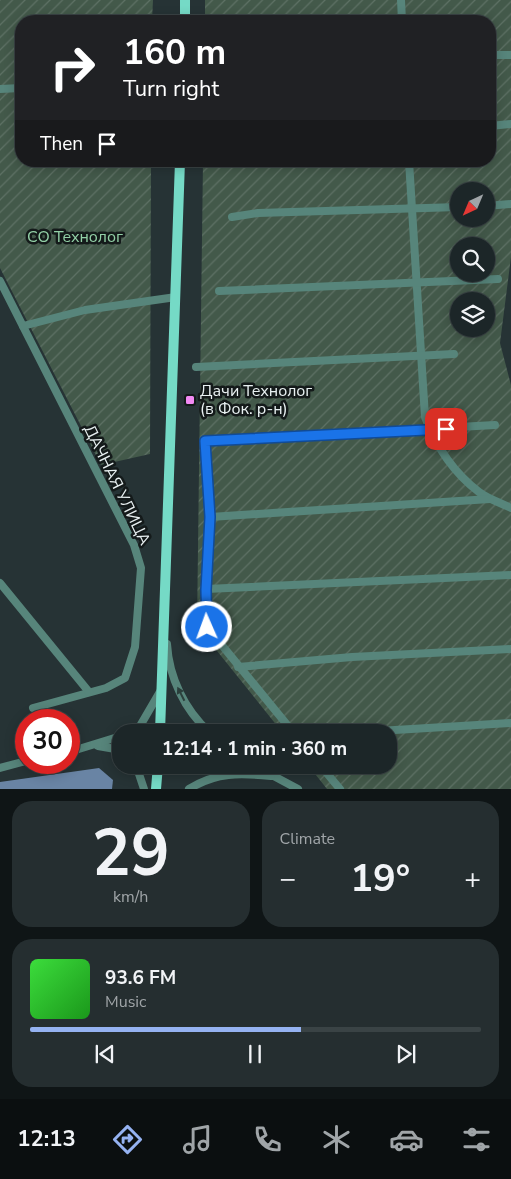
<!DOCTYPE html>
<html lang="en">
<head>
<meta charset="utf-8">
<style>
  :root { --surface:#1c2628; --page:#252e30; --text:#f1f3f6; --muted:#a0a5a8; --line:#3a4345; --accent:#95b2f1 }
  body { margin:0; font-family:"Nunito Sans",sans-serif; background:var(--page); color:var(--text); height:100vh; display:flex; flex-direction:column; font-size:19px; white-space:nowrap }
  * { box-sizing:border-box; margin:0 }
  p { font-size:16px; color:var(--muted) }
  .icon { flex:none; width:28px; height:28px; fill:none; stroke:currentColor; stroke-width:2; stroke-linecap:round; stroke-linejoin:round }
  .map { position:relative; height:789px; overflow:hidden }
  .panel { display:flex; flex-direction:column; gap:12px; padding:12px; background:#0f1516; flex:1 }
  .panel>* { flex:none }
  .guide { position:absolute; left:15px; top:15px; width:481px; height:152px; border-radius:20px; box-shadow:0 2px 12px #0003,0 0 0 1px var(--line); background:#202124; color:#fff; overflow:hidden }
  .needle { width:32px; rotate:224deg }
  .fabs { position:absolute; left:450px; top:182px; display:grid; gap:10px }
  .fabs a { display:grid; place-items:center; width:45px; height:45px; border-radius:50%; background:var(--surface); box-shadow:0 2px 12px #0003,0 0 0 1px var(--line); font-size:25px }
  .speed { position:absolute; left:15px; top:709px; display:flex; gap:10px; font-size:25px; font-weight:700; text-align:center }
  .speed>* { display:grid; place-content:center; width:65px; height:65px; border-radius:50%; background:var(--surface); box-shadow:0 2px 12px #0003,0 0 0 1px var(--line); line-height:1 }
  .speed .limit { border:8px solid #d22; background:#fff; color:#111 }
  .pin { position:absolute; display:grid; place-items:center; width:42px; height:42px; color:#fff; margin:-21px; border-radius:10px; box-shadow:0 2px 8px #0006 }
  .me { position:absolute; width:55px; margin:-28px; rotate:358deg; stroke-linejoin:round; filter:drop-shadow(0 0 4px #0008) }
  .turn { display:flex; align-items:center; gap:18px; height:105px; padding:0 25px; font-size:22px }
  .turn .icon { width:65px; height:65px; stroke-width:2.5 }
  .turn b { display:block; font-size:35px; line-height:42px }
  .then { display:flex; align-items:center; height:48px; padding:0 25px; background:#0003; gap:10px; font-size:19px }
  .big { font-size:38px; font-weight:700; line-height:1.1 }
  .panel .card { flex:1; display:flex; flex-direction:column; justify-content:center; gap:8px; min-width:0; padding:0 18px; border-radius:20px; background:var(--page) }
  .panel .dial { align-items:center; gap:0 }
  .dial b { font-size:65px; line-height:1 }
  .song { display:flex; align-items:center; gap:15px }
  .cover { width:60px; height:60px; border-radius:8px; background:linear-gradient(135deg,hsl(120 70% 55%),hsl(120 70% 35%)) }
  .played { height:5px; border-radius:2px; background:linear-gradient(90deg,var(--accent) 60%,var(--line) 60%) }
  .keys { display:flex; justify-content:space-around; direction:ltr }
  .heat { display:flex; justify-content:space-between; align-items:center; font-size:28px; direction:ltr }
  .panel .tiles { flex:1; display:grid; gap:12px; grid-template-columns:1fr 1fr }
  .card:last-child { grid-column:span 2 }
  .trip { position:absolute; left:112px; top:724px; width:285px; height:50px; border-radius:20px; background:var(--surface); box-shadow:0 2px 12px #0003,0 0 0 1px var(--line); font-weight:700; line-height:50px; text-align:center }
  .dock { display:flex; height:80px; justify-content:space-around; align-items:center; background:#0b0f10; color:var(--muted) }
  .dock .icon { width:35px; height:35px }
  .dock .active { color:var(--accent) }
  .dock b { font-size:22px; color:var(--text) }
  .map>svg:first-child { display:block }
  .garden { fill:url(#garden-furrows); fill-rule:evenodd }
  .water { fill:#6984a4 }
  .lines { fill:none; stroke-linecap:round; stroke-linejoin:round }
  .minor { stroke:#57857b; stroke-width:8 }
  .major { stroke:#75dac6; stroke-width:10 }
  .oneway { fill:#2b3f3c }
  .route-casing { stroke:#114b97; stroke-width:12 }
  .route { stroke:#1a73e8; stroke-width:9 }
  .poi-dot { fill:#f28af3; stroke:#141a1a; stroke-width:2 }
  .labels { text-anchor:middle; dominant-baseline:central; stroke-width:5; stroke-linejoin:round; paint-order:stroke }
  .park-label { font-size:16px; fill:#93d1a7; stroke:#141a1a }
  .poi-label { font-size:16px; fill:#e9f1f2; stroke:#141a1a; text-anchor:start }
  .street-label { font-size:16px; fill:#e9f1f2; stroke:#141a1a }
</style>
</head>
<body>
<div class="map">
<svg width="511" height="789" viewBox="0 0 511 789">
  <defs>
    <pattern id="garden-furrows" width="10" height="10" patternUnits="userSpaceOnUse" patternTransform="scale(1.25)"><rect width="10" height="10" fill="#43594a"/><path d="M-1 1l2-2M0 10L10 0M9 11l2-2" fill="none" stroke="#5e7165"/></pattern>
  </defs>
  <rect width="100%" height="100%" fill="#263335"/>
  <!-- garden -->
  <g class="garden">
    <polygon points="0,0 153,0 152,21 21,21 21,161 151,161 150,454 101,465 0,268"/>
    <path d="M 205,0 L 511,0 L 511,257 L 500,343 L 511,385 L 511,789 L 327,789 L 308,765 L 389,765 L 389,732 L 282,732 L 197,626 L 203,161 L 490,161 L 490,21 L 205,21 ZM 459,191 L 486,191 L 486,219 L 459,219 ZM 459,246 L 486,246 L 486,274 L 459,274 ZM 459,301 L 486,301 L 486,329 L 459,329 Z"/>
  </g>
  <!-- water -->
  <polygon class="water" points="99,768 113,780 112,789 0,789 0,782"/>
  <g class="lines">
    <!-- minor -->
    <g class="minor">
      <polyline points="401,0 402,21"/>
      <polyline points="490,55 511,55"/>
      <polyline points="0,89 21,88"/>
      <polyline points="490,126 511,124"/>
      <path d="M 409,161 L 425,417 C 436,446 454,473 479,492 C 488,499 501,503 511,508"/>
      <polyline points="486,206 511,204"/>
      <polyline points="232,217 258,213 459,207"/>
      <polyline points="0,281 134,545 141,568 135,647 125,678 106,688 33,708"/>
      <polyline points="219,291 498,279"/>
      <polyline points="23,326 85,310 176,297"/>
      <polyline points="196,367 454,354"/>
      <polyline points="210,517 490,499"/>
      <polyline points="0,583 89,692"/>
      <polyline points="206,589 511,575"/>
      <path d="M 167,644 C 169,678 185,710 209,732"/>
      <polyline points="238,667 352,657 511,649"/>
      <polyline points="129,732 140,726 161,690"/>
      <polyline points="293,732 207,627 206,589 210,517 205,441 495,425"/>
      <polyline points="362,732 511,723"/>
      <polyline points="98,746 121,750"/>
      <polyline points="69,752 121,736"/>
      <polyline points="136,765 144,789"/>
      <polyline points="253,765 298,789"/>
      <polyline points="320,765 340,789"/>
      <polyline points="0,768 26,761"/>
      <path d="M 189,789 C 216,772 240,773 271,776"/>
    </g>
    <!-- major -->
    <g class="major">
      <polyline points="185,21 185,0"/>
      <polyline points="160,732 180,161"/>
      <polyline points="156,789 158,765"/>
    </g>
  </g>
  <!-- one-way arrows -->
  <defs><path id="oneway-solid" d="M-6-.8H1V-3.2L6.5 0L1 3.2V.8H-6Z" transform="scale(1.25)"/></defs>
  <use class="oneway" href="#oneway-solid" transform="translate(181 694) rotate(-117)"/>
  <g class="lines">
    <defs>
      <polyline id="route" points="207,627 206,590 210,517 205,441 446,429"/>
    </defs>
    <!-- route casing -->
    <use href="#route" class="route-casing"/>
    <!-- route -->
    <use href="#route" class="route"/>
  </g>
  <!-- markers -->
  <rect class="poi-dot" x="185" y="395" width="10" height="10" rx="2.5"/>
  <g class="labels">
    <!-- park labels -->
    <g class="park-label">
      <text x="75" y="237">СО Технолог</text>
    </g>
    <!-- poi labels -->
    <g class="poi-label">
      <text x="200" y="391">Дачи Технолог<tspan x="200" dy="18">(в Фок. р-н)</tspan></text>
    </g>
    <!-- street labels -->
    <g class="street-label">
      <text transform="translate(117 485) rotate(64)">ДАЧНАЯ УЛИЦА</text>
    </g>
  </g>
</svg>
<div class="fabs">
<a><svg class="needle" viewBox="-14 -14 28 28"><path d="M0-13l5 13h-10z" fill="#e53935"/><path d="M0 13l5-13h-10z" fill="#a0a5a8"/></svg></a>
<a><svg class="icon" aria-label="search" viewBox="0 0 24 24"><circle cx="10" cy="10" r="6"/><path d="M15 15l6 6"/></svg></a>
<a><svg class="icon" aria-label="layers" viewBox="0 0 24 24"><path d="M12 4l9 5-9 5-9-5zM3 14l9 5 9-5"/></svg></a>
</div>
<div class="speed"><div class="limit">30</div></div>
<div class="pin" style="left:446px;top:429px;background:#d93025"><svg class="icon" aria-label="arrive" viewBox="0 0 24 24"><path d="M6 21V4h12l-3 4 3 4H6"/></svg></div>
<svg class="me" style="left:207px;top:627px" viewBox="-20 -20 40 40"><circle r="17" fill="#1a73e8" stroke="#fff" stroke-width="3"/><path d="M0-11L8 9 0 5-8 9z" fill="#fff"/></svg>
<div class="trip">12:14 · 1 min · 360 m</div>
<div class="guide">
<div class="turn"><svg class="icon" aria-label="right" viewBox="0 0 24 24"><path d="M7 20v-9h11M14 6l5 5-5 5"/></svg><div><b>160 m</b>Turn right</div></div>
<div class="then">Then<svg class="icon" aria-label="arrive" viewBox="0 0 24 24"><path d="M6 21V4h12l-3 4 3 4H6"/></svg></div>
</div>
</div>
<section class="panel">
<div class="tiles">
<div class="card dial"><b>29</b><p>km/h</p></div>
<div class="card"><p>Climate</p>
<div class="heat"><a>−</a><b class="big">19°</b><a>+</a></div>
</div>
<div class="card">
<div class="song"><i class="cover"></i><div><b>93.6 FM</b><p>Music</p></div></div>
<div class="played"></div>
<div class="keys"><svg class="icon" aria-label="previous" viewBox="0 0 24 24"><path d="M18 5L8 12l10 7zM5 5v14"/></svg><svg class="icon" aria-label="pause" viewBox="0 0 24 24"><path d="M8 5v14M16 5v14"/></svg><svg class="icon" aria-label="next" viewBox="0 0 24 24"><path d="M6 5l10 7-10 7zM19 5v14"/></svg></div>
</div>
</div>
</section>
<nav class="dock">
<b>12:13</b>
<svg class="icon active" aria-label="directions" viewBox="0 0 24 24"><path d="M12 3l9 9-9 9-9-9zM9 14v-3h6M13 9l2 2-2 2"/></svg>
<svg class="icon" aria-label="music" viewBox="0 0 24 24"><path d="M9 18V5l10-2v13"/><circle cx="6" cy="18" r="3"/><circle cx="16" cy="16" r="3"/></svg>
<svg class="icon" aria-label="phone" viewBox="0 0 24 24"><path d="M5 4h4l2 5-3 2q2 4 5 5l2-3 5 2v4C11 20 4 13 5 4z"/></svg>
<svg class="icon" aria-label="climate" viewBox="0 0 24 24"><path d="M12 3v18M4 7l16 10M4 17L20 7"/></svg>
<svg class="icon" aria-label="car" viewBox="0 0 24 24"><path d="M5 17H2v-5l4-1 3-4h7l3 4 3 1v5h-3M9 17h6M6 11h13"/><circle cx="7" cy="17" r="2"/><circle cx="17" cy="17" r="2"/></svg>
<svg class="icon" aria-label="filters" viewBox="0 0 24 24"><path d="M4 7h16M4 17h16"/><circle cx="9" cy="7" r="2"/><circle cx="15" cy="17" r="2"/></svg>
</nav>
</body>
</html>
